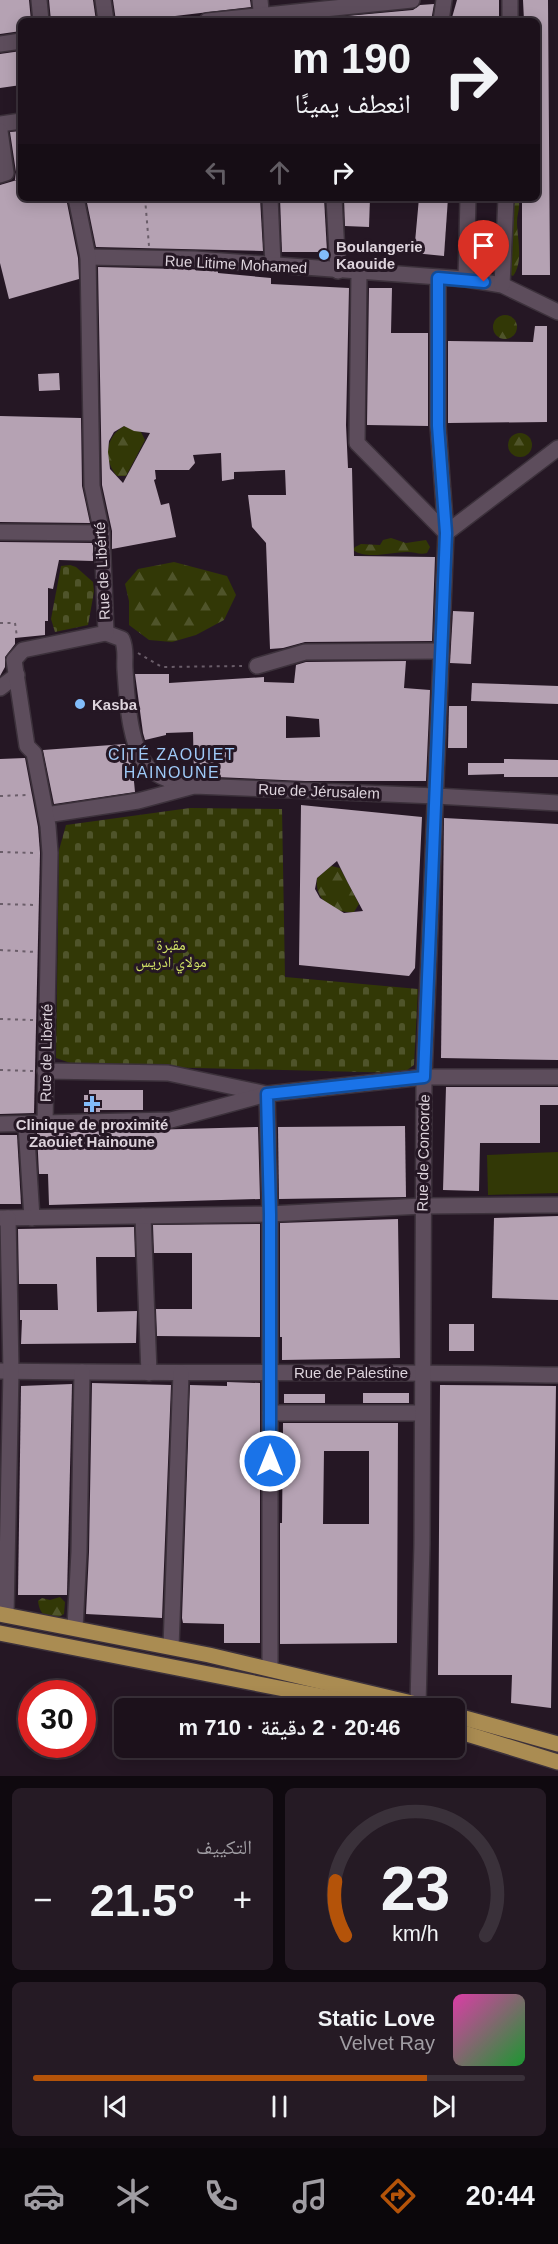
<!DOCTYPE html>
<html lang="ar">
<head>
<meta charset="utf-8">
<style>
  :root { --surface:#1c111b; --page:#251a24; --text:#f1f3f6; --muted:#a09da3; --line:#3a313a; --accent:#b45309 }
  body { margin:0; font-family:Helvetica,"Noto Naskh Arabic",sans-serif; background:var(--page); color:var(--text); direction:rtl; height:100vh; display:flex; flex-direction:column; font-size:22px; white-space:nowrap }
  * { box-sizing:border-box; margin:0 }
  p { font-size:20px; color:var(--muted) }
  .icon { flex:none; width:33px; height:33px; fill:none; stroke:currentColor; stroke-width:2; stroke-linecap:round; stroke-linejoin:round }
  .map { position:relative; height:1776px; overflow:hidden; direction:ltr }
  .drawer { display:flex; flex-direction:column; gap:12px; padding:12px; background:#0f090f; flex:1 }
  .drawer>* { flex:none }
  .top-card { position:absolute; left:18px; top:18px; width:522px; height:183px; border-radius:9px; box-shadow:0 3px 15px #0003,0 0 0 2px var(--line); direction:rtl; background:#1c111b; color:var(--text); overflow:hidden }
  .speed { position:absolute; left:18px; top:1680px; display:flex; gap:12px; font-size:30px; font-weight:700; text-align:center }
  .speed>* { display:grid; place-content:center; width:78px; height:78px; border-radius:50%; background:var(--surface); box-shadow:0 3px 15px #0003,0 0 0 2px var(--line); line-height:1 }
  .speed .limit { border:9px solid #d22; background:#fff; color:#111 }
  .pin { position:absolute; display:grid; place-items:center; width:51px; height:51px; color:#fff; margin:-62px -26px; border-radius:50% 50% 50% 0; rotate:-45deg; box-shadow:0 0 6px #0007 }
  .pin .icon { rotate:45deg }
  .me { position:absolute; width:66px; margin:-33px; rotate:0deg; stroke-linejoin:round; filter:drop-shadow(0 0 4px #0008) }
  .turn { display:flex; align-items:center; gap:21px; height:126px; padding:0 30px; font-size:27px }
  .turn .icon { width:78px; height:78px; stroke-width:2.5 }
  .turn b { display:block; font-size:42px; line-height:51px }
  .lanes { display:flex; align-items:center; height:57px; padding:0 30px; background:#0003; justify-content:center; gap:30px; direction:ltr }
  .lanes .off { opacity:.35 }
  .big { font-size:45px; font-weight:600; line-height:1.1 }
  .drawer .tile { flex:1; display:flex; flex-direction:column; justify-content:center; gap:9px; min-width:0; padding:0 21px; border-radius:9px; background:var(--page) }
  .drawer .dial { align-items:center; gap:0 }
  .dial svg { height:156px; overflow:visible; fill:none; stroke:var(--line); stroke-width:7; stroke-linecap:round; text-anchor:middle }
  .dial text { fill:var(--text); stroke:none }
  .song { display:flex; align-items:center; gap:18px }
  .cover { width:72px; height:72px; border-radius:9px; background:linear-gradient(135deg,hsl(320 70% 55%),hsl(130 70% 35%)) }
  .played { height:6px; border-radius:3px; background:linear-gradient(90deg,var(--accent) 80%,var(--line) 80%) }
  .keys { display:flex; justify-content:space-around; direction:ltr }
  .heat { display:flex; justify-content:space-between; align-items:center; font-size:33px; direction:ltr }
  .drawer .tiles { flex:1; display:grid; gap:12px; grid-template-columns:1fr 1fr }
  .tile:last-child { grid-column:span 2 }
  .trip { position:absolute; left:114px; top:1698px; width:351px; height:60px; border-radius:9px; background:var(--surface); box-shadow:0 3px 15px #0003,0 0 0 2px var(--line); font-weight:600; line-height:60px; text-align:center; direction:rtl }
  .tabs { display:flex; height:96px; justify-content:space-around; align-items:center; background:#0b070b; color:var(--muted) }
  .tabs .icon { width:42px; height:42px }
  .tabs .current { color:var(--accent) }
  .tabs b { font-size:27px; color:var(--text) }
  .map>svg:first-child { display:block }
  .grass { fill:#323806 }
  .forest { fill:url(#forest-firs) }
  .cemetery { fill:url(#cemetery-stones) }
  .building { fill:#b5a2b3; fill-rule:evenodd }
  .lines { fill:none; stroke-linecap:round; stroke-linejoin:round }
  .minor-casing { stroke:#3c313b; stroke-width:18 }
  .major-casing { stroke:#3c313b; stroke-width:18 }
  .path { stroke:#6a5d69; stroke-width:2; stroke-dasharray:3 4.5; stroke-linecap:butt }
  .minor { stroke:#5d4d5c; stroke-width:15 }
  .major { stroke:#aa8c52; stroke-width:15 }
  .route-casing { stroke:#114b97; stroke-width:15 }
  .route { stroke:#1a73e8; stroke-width:10 }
  .poi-dot { fill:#81bcfa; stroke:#251724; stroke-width:2 }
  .labels { text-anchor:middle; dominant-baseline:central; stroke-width:6; stroke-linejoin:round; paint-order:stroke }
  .poi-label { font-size:15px; font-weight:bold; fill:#ddd3dc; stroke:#251724; text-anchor:start }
  .street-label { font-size:15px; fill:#ddd3dc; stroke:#251724 }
  .park-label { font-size:15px; fill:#d3e567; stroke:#251724 }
  .neighbourhood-label { font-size:16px; letter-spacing:1.5px; fill:#9fcaf8; stroke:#251724 }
</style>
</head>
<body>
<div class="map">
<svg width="558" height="1776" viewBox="0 0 558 1776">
  <defs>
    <pattern id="forest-firs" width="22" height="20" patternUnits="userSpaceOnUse" patternTransform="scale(1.5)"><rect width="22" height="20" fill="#323806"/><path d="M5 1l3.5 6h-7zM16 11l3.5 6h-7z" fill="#4f542a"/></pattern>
    <pattern id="cemetery-stones" width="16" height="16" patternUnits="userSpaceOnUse" patternTransform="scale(1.5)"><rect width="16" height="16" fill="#323806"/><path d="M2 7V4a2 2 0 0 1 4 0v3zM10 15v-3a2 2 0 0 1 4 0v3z" fill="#4f542a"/></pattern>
  </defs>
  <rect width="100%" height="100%" fill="#251724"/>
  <!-- grass -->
  <polygon class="grass" points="558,1152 558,1193 488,1195 487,1155"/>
  <!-- forest -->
  <g class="forest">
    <path d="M 514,199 L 519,202 C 520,209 517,214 517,222 C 517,237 524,262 513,276 L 509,274 L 506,202 Z"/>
    <circle cx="505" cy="327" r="12"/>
    <path d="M 124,426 L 141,432 L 145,440 L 126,476 L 117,476 C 103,460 105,437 124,426 Z"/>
    <circle cx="520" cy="445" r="12"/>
    <path d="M 391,538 L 406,543 L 426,540 L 430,547 L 427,553 C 420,555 415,552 407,552 C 391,552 367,560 353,550 L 355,547 L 361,544 L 380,545 L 383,540 Z"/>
    <polygon points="174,562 227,576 236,595 224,620 196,635 172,642 149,640 129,625 129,601 125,584 138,569"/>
    <path d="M 331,866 L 340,868 L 359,904 L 354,912 C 333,914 314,899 317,878 Z"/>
    <path d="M 60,1597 L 65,1602 L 64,1614 L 54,1620 C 44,1618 39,1611 38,1601 L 42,1598 L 50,1600 Z"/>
  </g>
  <!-- cemetery -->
  <g class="cemetery">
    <polygon points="70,565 76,567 93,582 94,592 88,625 55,632 51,619 61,566"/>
    <polygon points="190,808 282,809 285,977 418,989 414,1065 403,1073 76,1065 56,1058 59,850 66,825"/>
  </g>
  <!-- building -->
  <g class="building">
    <polygon points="0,0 29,0 31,21 21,21 21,31 0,34"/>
    <polygon points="49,0 93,0 96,21 51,21"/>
    <polygon points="113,0 250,0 251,7 133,21 116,21"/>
    <polygon points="457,0 499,0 499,21 451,21"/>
    <polygon points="523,0 548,0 550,275 522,275 522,198 537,198 537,21 524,21"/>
    <polygon points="434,4 431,21 343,21 347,16 413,10 420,5"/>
    <polygon points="21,51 21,85 0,88 0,54"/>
    <polygon points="21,131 21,198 66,198 78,258 79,279 9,299 0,263 0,185 17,180 15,180 16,172 10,132"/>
    <polygon points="86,198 260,198 263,251 96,247"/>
    <polygon points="280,198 324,198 327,252 282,252"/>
    <polygon points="344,198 370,198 369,227 345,226"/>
    <polygon points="419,198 448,198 444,256 414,253"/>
    <path d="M 98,267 L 218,270 L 218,273 L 271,278 L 271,284 L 349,288 L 346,425 L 348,468 L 352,468 L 354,556 L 435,557 L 432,641 L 305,642 L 283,648 L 270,649 L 266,543 L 252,527 L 248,495 L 286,495 L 285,470 L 234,472 L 234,479 L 222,481 L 221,453 L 193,455 L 195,463 L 189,470 L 155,470 L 156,479 L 154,480 L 161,505 L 169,503 L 176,537 L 112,549 L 112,531 L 102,485 ZM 124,426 L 134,431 L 150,433 L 123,483 L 110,469 L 108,452 L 109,441 L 114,432 Z"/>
    <polygon points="369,288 392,288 391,333 428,333 428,426 367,425"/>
    <polygon points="535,326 547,326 547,422 448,423 448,341 533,342"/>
    <polygon points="59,373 60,390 39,391 38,374"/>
    <polygon points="0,416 81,418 82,486 90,523 0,522"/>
    <polygon points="0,542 93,543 93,561 59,560 53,589 48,588 48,621 45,621 45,635 15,638 15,644 5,657 5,667 0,676"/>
    <polygon points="453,611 474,612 471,664 450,663"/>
    <path d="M 406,661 L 404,688 L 430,690 L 426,781 L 305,781 L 194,776 L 193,732 L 166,733 L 166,735 L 145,740 L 143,733 L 135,674 L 169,674 L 169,683 L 264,677 L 264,682 L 294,683 L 296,665 L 306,662 ZM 286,716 L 319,719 L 320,737 L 286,738 Z"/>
    <polygon points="472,683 558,686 558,704 471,701"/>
    <polygon points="449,706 467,706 467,748 448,748"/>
    <polygon points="125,744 132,761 135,792 54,804 43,750"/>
    <polygon points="25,758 38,827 40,853 34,1113 0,1114 0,759"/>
    <polygon points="504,759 558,760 558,777 504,777 504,774 468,775 468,763 504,763"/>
    <path d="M 301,805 L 422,817 L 415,968 L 409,976 L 299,965 ZM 337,861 L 348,883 L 363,911 L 344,913 L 320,898 L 315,889 L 317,878 Z"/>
    <polygon points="444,818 558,824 558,1060 441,1058"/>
    <polygon points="446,1087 558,1087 558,1105 540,1105 540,1143 480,1143 479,1191 443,1190"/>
    <polygon points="89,1090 143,1090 143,1110 100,1110 100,1112 84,1112 84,1095 89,1095"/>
    <polygon points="405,1126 406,1197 279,1199 278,1127"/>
    <polygon points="258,1127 260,1199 49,1205 48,1174 39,1174 37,1133"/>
    <polygon points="0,1135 17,1135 21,1204 0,1204"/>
    <polygon points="558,1216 558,1300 492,1298 494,1218"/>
    <polygon points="398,1219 400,1358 282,1360 282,1337 280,1337 280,1223"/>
    <polygon points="260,1224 260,1337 157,1336 156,1309 192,1309 192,1253 154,1253 153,1225"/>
    <polygon points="134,1227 135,1257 96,1257 97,1312 137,1311 136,1343 21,1344 22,1320 20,1320 20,1310 58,1310 57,1284 19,1284 18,1229"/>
    <rect x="449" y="1324" width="25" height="27"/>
    <polygon points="227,1382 260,1383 260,1643 224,1643 224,1624 183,1623 182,1618 190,1385 227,1386"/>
    <polygon points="92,1383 171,1385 162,1618 86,1614 89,1552"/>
    <polygon points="72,1384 67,1595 18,1595 21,1386"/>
    <polygon points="440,1385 556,1386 551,1708 511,1703 512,1675 438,1675"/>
    <rect x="363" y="1393" width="46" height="10"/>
    <rect x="284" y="1394" width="41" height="9"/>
    <path d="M 283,1423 L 398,1423 L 397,1643 L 280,1644 L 280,1523 L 282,1523 ZM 324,1451 L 369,1451 L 369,1524 L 323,1524 Z"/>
  </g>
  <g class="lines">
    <defs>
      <g id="minor">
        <polyline points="39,0 41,21"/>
        <polyline points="103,0 106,21"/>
        <polyline points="260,0 262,21"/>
        <polyline points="207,21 412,0"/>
        <polyline points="441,21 444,0"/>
        <polyline points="510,21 510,0"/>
        <polyline points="0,44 21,41"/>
        <polyline points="0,124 21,121"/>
        <polyline points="0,131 6,173 0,175"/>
        <polyline points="270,198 273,264"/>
        <polyline points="334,198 338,271"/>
        <polyline points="88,257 195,259 466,279 502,285 558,312"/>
        <polyline points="359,272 357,443 446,533 558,448"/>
        <polyline points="466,279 468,198"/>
        <polyline points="502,285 506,198"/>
        <polyline points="0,532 102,533"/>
        <path d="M 106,633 L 122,639 C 127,650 124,658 125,670 C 127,698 129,748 149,768 C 160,779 177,782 191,786"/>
        <polyline points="257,666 305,652 440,651"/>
        <polyline points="0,688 17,675"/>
        <polyline points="46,815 138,801 194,786 436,796 558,803"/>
        <polyline points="45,1071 168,1073 267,1094 270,1214 270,1669"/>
        <polyline points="45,1123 50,853 48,826 34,753 27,746 14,660 23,650 106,633 102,533 92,486 88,257 76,198"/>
        <polyline points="0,1124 171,1120 267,1094 424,1077 558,1077"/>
        <polyline points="26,1124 32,1218"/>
        <polyline points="143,1216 149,1373"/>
        <polyline points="0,1218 270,1214 422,1206 558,1205"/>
        <path d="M 0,1371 C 186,1374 372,1371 558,1375"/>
        <polyline points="270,1413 422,1413"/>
        <polyline points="6,1615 11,1371 8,1218"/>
        <polyline points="75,1628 79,1552 82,1372"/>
        <polyline points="171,1647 181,1373"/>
        <polyline points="418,1704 422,1544 424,1077 446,533 438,426 438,278"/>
      </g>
      <g id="major">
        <polyline points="0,1614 209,1655 433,1708"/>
        <polyline points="0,1633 335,1699 373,1708"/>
        <polyline points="454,1715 558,1744"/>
        <polyline points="454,1730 558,1762"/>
      </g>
    </defs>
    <!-- minor casing -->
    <use href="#minor" class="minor-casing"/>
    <!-- major casing -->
    <use href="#major" class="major-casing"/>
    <!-- path -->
    <g class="path">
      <polyline points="145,198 149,246"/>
      <polyline points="0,623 15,623 17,637"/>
      <polyline points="138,653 162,667 242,666"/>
      <polyline points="0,796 27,795"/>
      <polyline points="0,852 36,853"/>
      <polyline points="0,904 37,905"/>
      <polyline points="0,950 36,952"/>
      <polyline points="0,1019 33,1020"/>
      <polyline points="0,1070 33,1071"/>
    </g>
    <!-- minor -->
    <use href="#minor" class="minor"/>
    <!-- major -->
    <use href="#major" class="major"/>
  </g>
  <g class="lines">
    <defs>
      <polyline id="route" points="270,1461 270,1214 267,1094 424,1077 446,533 438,426 438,278 484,282"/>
    </defs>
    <!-- route casing -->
    <use href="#route" class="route-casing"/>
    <!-- route -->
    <use href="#route" class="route"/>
  </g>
  <!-- markers -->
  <g class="poi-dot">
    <circle cx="324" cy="255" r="6"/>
    <circle cx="80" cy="704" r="6"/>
    <path d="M89 1095h6v6h6v6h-6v6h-6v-6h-6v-6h6z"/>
  </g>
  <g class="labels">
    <!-- poi labels -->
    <g class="poi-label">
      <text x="336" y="246">Boulangerie<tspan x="336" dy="17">Kaouide</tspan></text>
      <text x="92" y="704">Kasba</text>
      <text x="92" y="1124" text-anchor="middle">Clinique de proximité<tspan x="92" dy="17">Zaouiet Hainoune</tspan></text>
    </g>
    <!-- street labels -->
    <g class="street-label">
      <text transform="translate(236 264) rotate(3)">Rue Litime Mohamed</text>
      <text transform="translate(102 571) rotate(-93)">Rue de Libérté</text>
      <text transform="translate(319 791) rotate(2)">Rue de Jérusalem</text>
      <text transform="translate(46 1053) rotate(-89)">Rue de Libérté</text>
      <text transform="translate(423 1153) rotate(-89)">Rue de Concorde</text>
      <text x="351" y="1372">Rue de Palestine</text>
    </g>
    <!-- park labels -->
    <g class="park-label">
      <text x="171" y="944">مقبرة<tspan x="171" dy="17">مولاي ادريس</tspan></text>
    </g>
    <!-- neighbourhood labels -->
    <g class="neighbourhood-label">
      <text x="172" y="754">CITÉ ZAOUIET<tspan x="172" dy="18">HAINOUNE</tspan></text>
    </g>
  </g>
</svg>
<div class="speed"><div class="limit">30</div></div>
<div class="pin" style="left:484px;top:282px;background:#d93025"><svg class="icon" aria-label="arrive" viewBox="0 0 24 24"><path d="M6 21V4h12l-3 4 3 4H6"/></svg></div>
<svg class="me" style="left:270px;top:1461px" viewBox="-20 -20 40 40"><circle r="17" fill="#1a73e8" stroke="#fff" stroke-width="3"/><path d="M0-11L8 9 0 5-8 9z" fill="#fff"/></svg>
<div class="trip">20:46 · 2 دقيقة · 710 m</div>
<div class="top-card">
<div class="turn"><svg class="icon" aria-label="right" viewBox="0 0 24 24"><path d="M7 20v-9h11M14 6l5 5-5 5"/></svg><div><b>190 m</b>انعطف يمينًا</div></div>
<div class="lanes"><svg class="icon off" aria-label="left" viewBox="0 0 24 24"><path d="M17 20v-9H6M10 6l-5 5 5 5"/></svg><svg class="icon off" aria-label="ahead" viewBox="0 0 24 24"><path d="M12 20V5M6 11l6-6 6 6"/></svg><svg class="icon" aria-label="right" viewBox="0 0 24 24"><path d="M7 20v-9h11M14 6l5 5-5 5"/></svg></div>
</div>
</div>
<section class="drawer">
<div class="tiles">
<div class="tile dial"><svg viewBox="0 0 100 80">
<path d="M14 69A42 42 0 1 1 86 69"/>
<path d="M14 69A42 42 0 0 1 9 41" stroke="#b45309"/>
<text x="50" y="56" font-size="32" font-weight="700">23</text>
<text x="50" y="72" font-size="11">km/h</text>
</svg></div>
<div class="tile"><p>التكييف</p>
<div class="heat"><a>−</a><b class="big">21.5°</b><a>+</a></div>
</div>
<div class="tile">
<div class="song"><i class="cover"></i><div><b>Static Love</b><p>Velvet Ray</p></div></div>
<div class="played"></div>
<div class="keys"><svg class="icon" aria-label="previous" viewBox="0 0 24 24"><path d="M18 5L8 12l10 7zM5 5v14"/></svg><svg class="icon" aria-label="pause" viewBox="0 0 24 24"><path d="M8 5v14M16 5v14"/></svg><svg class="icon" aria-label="next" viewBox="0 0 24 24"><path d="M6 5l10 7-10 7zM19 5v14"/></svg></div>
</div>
</div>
</section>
<nav class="tabs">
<b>20:44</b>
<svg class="icon current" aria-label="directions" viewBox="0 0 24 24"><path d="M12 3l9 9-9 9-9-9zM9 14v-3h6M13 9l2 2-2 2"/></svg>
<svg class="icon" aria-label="music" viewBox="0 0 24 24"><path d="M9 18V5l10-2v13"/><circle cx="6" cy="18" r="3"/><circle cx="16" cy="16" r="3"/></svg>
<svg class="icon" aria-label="phone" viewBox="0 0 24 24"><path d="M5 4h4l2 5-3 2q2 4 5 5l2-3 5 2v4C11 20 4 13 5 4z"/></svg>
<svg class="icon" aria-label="climate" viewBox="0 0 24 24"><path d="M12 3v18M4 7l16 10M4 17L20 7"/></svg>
<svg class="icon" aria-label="car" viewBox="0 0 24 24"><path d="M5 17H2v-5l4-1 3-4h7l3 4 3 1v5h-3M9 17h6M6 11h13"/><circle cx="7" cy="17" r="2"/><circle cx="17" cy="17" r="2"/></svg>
</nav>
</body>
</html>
